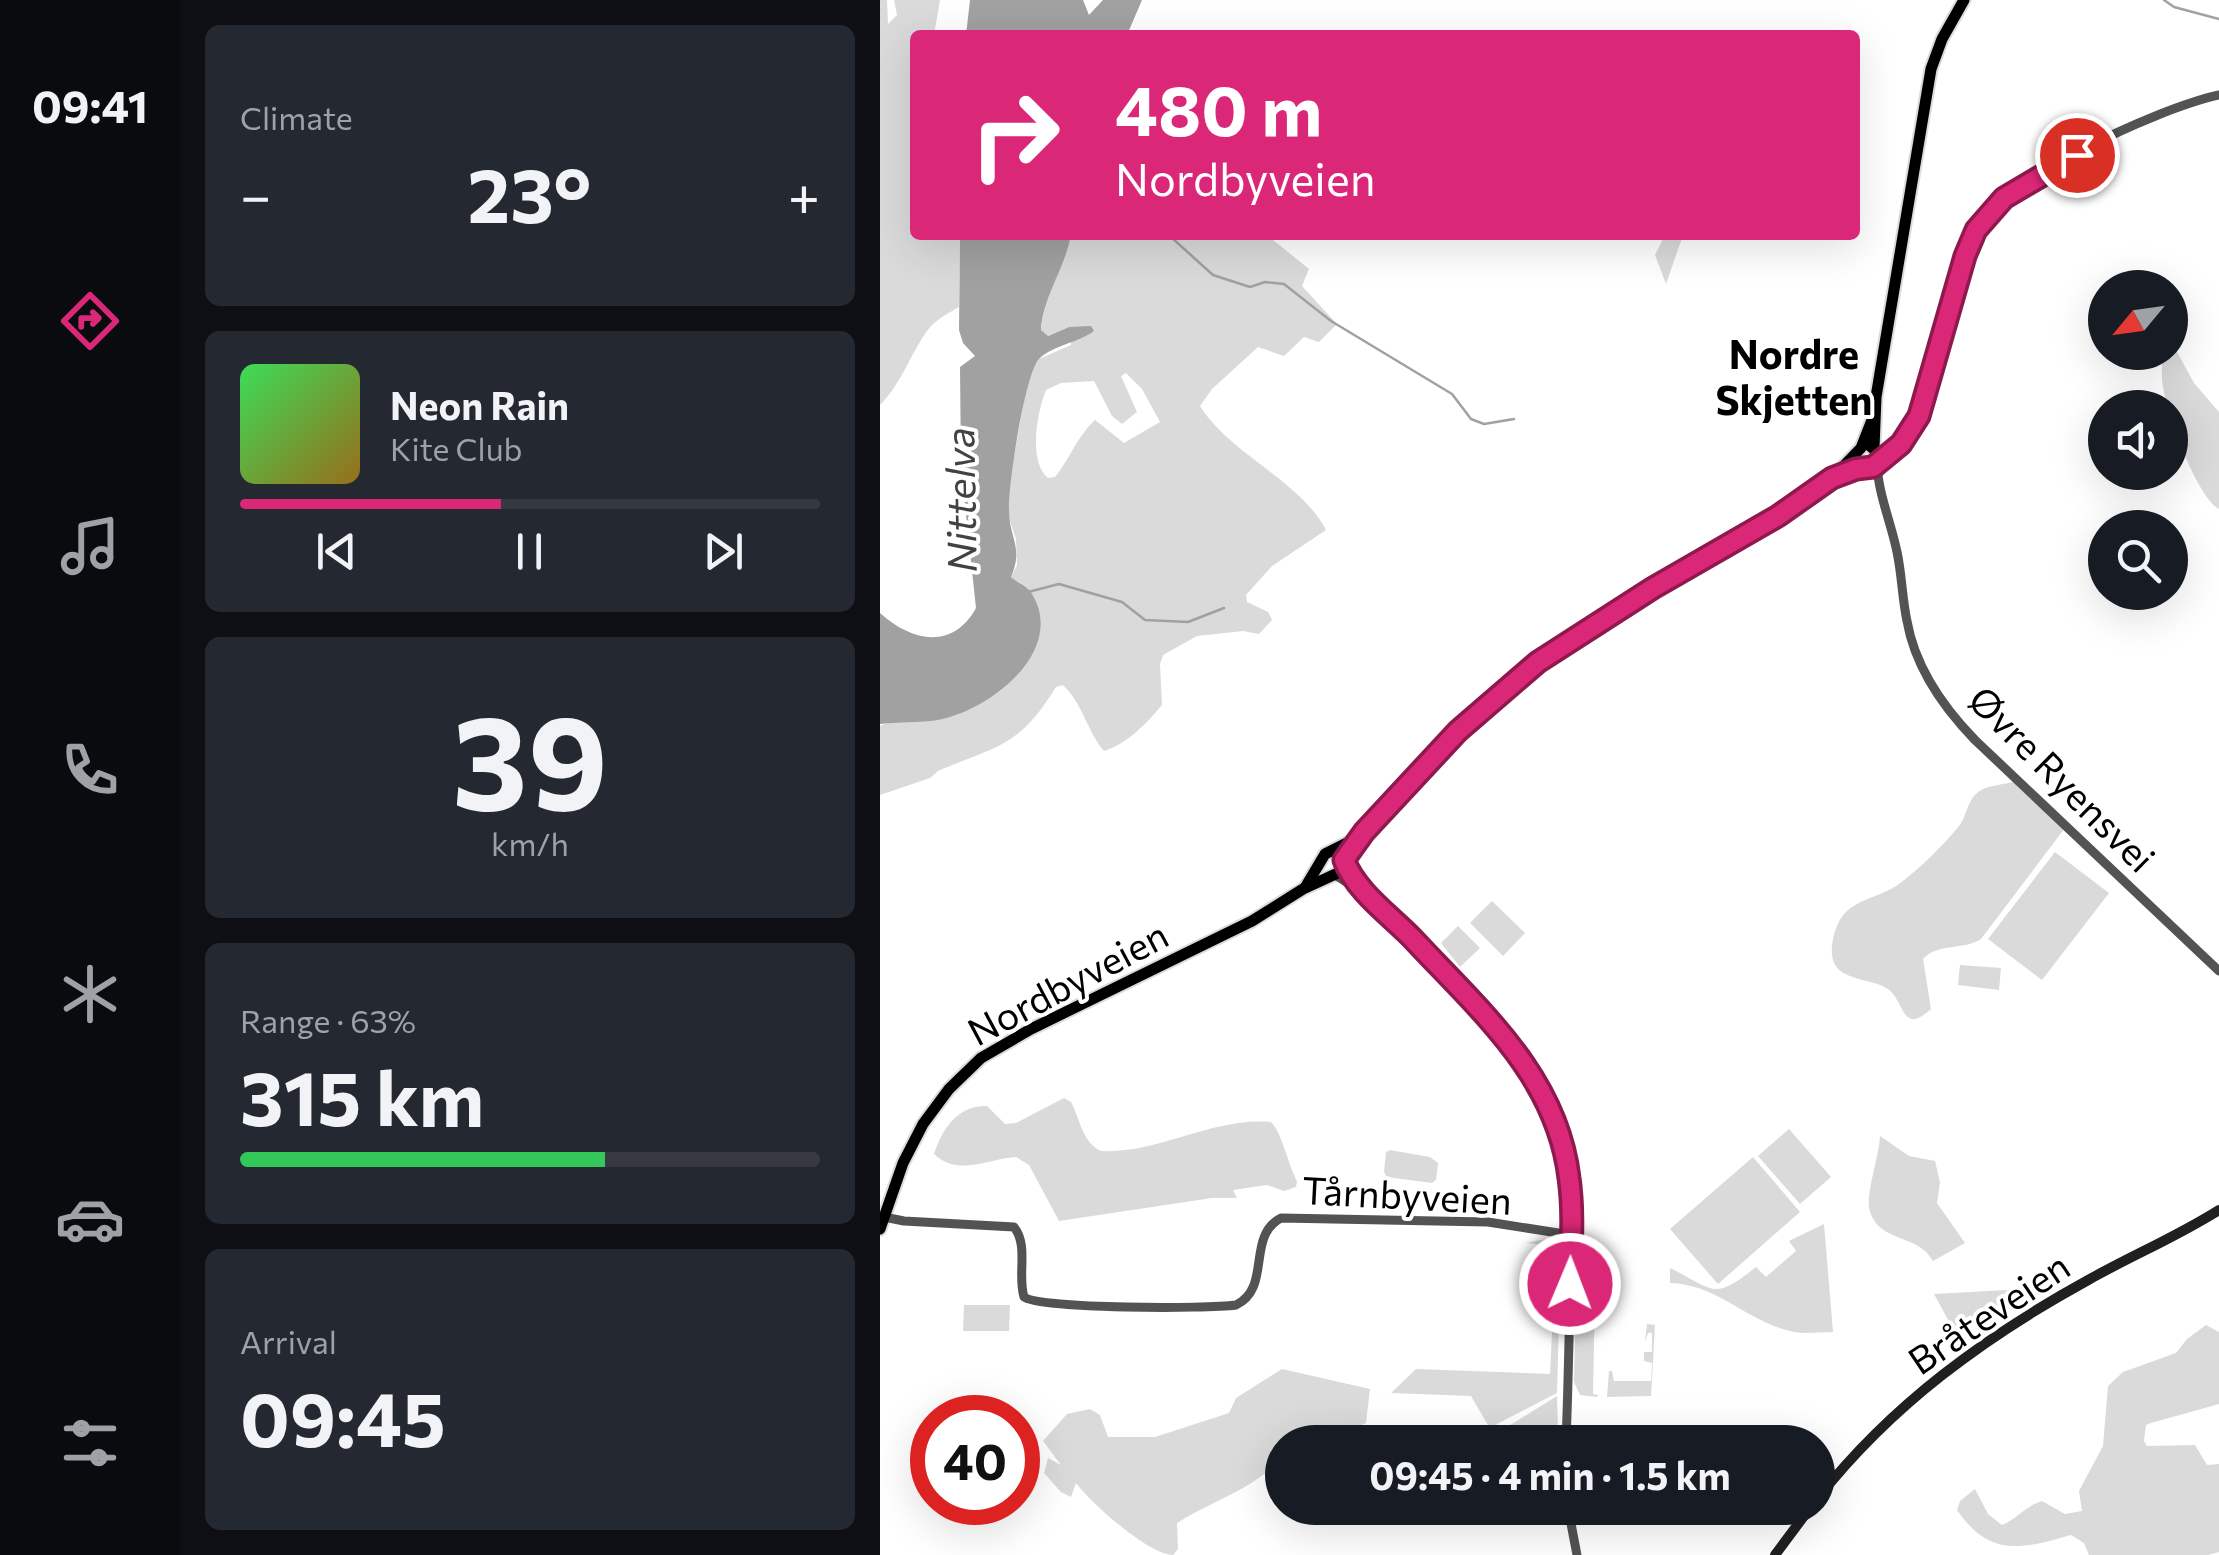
<!DOCTYPE html>
<html lang="en">
<head>
<meta charset="utf-8">
<style>
  :root { --surface:#171b24; --page:#242831; --text:#f1f3f6; --muted:#9ea1a6; --line:#363941; --accent:#db2777 }
  body { margin:0; font-family:Commissioner,sans-serif; background:var(--page); color:var(--text); height:100vh; display:flex; flex-direction:column; font-size:38px; white-space:nowrap }
  * { box-sizing:border-box; margin:0 }
  p { font-size:32px; color:var(--muted) }
  .icon { flex:none; width:55px; height:55px; fill:none; stroke:currentColor; stroke-width:2; stroke-linecap:round; stroke-linejoin:round }
  .map { position:relative; flex:1; overflow:hidden }
  .details { display:flex; flex-direction:column; gap:25px; padding:25px; background:#0d0f14; width:700px }
  .details>* { flex:none }
  .hud { position:absolute; left:30px; top:30px; width:950px; height:210px; border-radius:10px; box-shadow:0 10px 40px #0002; background:#db2777; color:#fff; overflow:hidden }
  .needle { width:65px; rotate:241deg }
  .buttons { position:absolute; left:1208px; top:270px; display:grid; gap:20px }
  .buttons a { display:grid; place-items:center; width:100px; height:100px; border-radius:50%; background:var(--surface); box-shadow:0 10px 40px #0002; font-size:50px }
  .speed { position:absolute; left:30px; top:1395px; display:flex; gap:20px; font-size:50px; font-weight:700; text-align:center }
  .speed>* { display:grid; place-content:center; width:130px; height:130px; border-radius:50%; background:var(--surface); box-shadow:0 10px 40px #0002; line-height:1 }
  .speed .limit { border:15px solid #d22; background:#fff; color:#111 }
  .pin { position:absolute; display:grid; place-items:center; width:85px; height:85px; color:#fff; margin:-42px; border:5px solid #fff; border-radius:50%; box-shadow:0 2px 10px #0007 }
  .me { position:absolute; width:110px; margin:-55px; rotate:1deg; stroke-linejoin:round; filter:drop-shadow(0 0 8px #0008) }
  .turn { display:flex; align-items:center; gap:35px; height:210px; padding:0 40px; font-size:45px }
  .turn .icon { width:130px; height:130px; stroke-width:2.5 }
  .turn b { display:block; font-size:70px; line-height:85px }
  .big { font-size:75px; font-weight:700; line-height:1.1 }
  .details .card { flex:1; display:flex; flex-direction:column; justify-content:center; gap:15px; min-width:0; padding:0 35px; border-radius:15px; background:var(--page) }
  .details .dial { align-items:center; gap:0 }
  .dial b { font-size:130px; line-height:1 }
  .song { display:flex; align-items:center; gap:30px }
  .cover { width:120px; height:120px; border-radius:15px; background:linear-gradient(135deg,hsl(130 70% 55%),hsl(40 70% 35%)) }
  .played { height:10px; border-radius:5px; background:linear-gradient(90deg,var(--accent) 45%,var(--line) 45%) }
  .keys { display:flex; justify-content:space-around; direction:ltr }
  .heat { display:flex; justify-content:space-between; align-items:center; font-size:55px; direction:ltr }
  .charge { height:15px; border-radius:8px; background:linear-gradient(90deg,#34c759 63%,var(--line) 0) }
  .trip { position:absolute; left:385px; top:1425px; width:570px; height:100px; border-radius:50px; background:var(--surface); box-shadow:0 10px 40px #0002; font-weight:700; line-height:100px; text-align:center }
  main { display:flex; flex:1; min-height:0 }
  .tab-bar { display:flex; flex-direction:column; width:180px; justify-content:space-around; align-items:center; background:#090b0e; color:var(--muted) }
  .tab-bar .icon { width:70px; height:70px }
  .tab-bar .active { color:var(--accent) }
  .tab-bar b { font-size:45px; color:var(--text) }
  .map>svg:first-child { display:block }
  .green { fill:#dadada; fill-rule:evenodd }
  .water { fill:#a1a1a1 }
  .lines { fill:none; stroke-linecap:round; stroke-linejoin:round }
  .stream { stroke:#a1a1a1; stroke-width:2.5 }
  .primary-casing { stroke:#dbdbdb; stroke-width:15 }
  .tertiary { stroke:#535353; stroke-width:9 }
  .secondary { stroke:#202020; stroke-width:10 }
  .primary { stroke:#000; stroke-width:11 }
  .route-casing { stroke:#8e194d; stroke-width:25 }
  .route { stroke:#db2777; stroke-width:18 }
  .labels { text-anchor:middle; dominant-baseline:central; stroke-width:8; stroke-linejoin:round; paint-order:stroke }
  .street-label { font-size:38px; fill:#000; stroke:#fff }
  .neighbourhood-label { font-size:40px; font-weight:bold; fill:#000; stroke:#fff }
  .water-label { font-size:40px; font-style:italic; fill:#424242; stroke:#fff }
</style>
</head>
<body>
<main>
<nav class="tab-bar">
<b>09:41</b>
<svg class="icon active" aria-label="directions" viewBox="0 0 24 24"><path d="M12 3l9 9-9 9-9-9zM9 14v-3h6M13 9l2 2-2 2"/></svg>
<svg class="icon" aria-label="music" viewBox="0 0 24 24"><path d="M9 18V5l10-2v13"/><circle cx="6" cy="18" r="3"/><circle cx="16" cy="16" r="3"/></svg>
<svg class="icon" aria-label="phone" viewBox="0 0 24 24"><path d="M5 4h4l2 5-3 2q2 4 5 5l2-3 5 2v4C11 20 4 13 5 4z"/></svg>
<svg class="icon" aria-label="climate" viewBox="0 0 24 24"><path d="M12 3v18M4 7l16 10M4 17L20 7"/></svg>
<svg class="icon" aria-label="car" viewBox="0 0 24 24"><path d="M5 17H2v-5l4-1 3-4h7l3 4 3 1v5h-3M9 17h6M6 11h13"/><circle cx="7" cy="17" r="2"/><circle cx="17" cy="17" r="2"/></svg>
<svg class="icon" aria-label="filters" viewBox="0 0 24 24"><path d="M4 7h16M4 17h16"/><circle cx="9" cy="7" r="2"/><circle cx="15" cy="17" r="2"/></svg>
</nav>
<section class="details">
<div class="card"><p>Climate</p>
<div class="heat"><a>−</a><b class="big">23°</b><a>+</a></div>
</div>
<div class="card">
<div class="song"><i class="cover"></i><div><b>Neon Rain</b><p>Kite Club</p></div></div>
<div class="played"></div>
<div class="keys"><svg class="icon" aria-label="previous" viewBox="0 0 24 24"><path d="M18 5L8 12l10 7zM5 5v14"/></svg><svg class="icon" aria-label="pause" viewBox="0 0 24 24"><path d="M8 5v14M16 5v14"/></svg><svg class="icon" aria-label="next" viewBox="0 0 24 24"><path d="M6 5l10 7-10 7zM19 5v14"/></svg></div>
</div>
<div class="card dial"><b>39</b><p>km/h</p></div>
<div class="card"><p>Range · 63%</p><b class="big">315 km</b><div class="charge"></div></div>
<div class="card"><p>Arrival</p><b class="big">09:45</b></div>
</section>
<div class="map">
<svg width="1339" height="1555" viewBox="0 0 1339 1555">
  <rect width="100%" height="100%" fill="#fff"/>
  <!-- green -->
  <g class="green">
    <path d="M 0,0 L 7,0 L 8,24 L 17,15 L 14,0 L 60,0 L 54,35 L 35,35 L 35,235 L 80,235 L 79,307 C 67,314 55,320 47,331 C 30,355 21,384 0,405 Z"/>
    <path d="M 191,235 L 387,235 L 429,269 L 422,286 L 457,324 L 439,342 L 424,337 L 404,356 L 378,347 L 332,389 L 320,406 C 352,456 420,480 446,530 L 392,566 L 366,595 L 367,602 L 388,612 L 392,620 L 379,634 L 363,631 L 317,636 L 283,655 L 280,664 L 282,705 C 266,724 247,744 224,751 C 207,731 203,704 183,685 L 176,687 C 139,747 119,745 58,771 L 50,778 L 0,795 L 0,726 C 20,717 47,723 69,717 C 82,714 93,706 104,699 C 143,674 177,638 149,591 C 145,583 137,583 131,577 L 137,565 L 136,539 L 128,515 L 129,485 L 149,373 L 159,359 L 191,345 L 189,327 L 167,336 L 161,331 C 163,297 184,268 191,235 ZM 246,373 L 262,389 L 280,422 L 244,443 L 215,420 C 197,436 190,459 175,477 L 168,478 C 148,461 157,412 166,390 L 181,383 L 214,381 L 232,416 L 242,424 L 257,412 L 241,376 Z"/>
    <polygon points="785,235 803,235 786,284 775,255"/>
    <path d="M 1290,339 L 1314,383 L 1339,412 L 1339,509 C 1317,497 1288,416 1284,392 C 1281,380 1282,366 1282,353 L 1290,352 Z"/>
    <path d="M 1133,782 L 1188,824 L 1101,939 C 1083,951 1059,942 1043,959 L 1051,1009 C 1026,1031 1026,1013 1014,995 C 1002,977 964,984 954,963 C 948,950 955,923 965,913 C 980,898 1003,896 1019,884 C 1040,868 1062,847 1079,826 C 1087,816 1087,801 1097,793 C 1106,785 1122,785 1133,782 Z"/>
    <polygon points="1175,852 1229,893 1162,980 1108,939"/>
    <polygon points="612,901 645,933 623,956 590,923"/>
    <polygon points="578,926 600,948 580,967 561,943"/>
    <polygon points="1080,965 1121,968 1119,990 1078,985"/>
    <path d="M 184,1098 L 191,1102 C 200,1119 202,1142 221,1151 C 279,1154 332,1117 391,1122 C 402,1133 408,1164 417,1181 L 416,1187 L 404,1191 L 387,1185 L 353,1190 L 357,1198 L 332,1198 L 179,1221 L 149,1165 L 136,1157 C 107,1159 78,1177 54,1154 C 62,1129 78,1105 107,1106 L 125,1124 L 136,1123 Z"/>
    <polygon points="909,1129 951,1177 920,1204 878,1156"/>
    <path d="M 1000,1136 L 1029,1156 L 1055,1161 L 1060,1182 L 1057,1203 L 1085,1243 L 1053,1261 C 1037,1232 996,1244 989,1207 C 987,1190 999,1156 1000,1136 Z"/>
    <polygon points="510,1150 550,1157 558,1163 556,1180 552,1183 507,1177 504,1172 506,1152"/>
    <polygon points="873,1157 920,1212 838,1284 790,1229"/>
    <path d="M 944,1224 L 953,1332 C 940,1332 926,1334 914,1332 C 868,1323 838,1284 790,1283 L 790,1268 C 836,1291 833,1301 876,1267 L 886,1277 L 916,1251 L 909,1241 Z"/>
    <polygon points="672,1238 681,1247 677,1393 617,1424 612,1432 591,1396 511,1393 536,1369 670,1374 676,1249 672,1245 645,1243"/>
    <polygon points="702,1253 709,1275 729,1280 721,1282 726,1283 726,1292 715,1292 713,1394 718,1395 717,1397 700,1395 694,1382 696,1282 700,1281"/>
    <polygon points="1162,1288 1162,1293 1118,1317 1108,1307 1077,1328 1072,1327 1054,1294"/>
    <polygon points="84,1305 130,1305 129,1331 83,1331"/>
    <polygon points="767,1324 775,1325 771,1396 727,1397 729,1371 732,1371 734,1381 771,1381 772,1363 764,1361 764,1352 772,1352 772,1333 768,1333 765,1342"/>
    <path d="M 1326,1325 L 1339,1332 L 1339,1404 L 1271,1423 L 1266,1425 L 1264,1441 L 1267,1446 L 1315,1445 L 1327,1465 L 1339,1464 L 1339,1552 L 1328,1555 L 1209,1555 L 1204,1543 L 1191,1535 C 1137,1551 1108,1555 1077,1510 L 1080,1501 L 1095,1489 L 1108,1514 L 1122,1525 C 1137,1519 1145,1506 1162,1501 L 1185,1514 L 1202,1511 L 1199,1491 L 1223,1446 L 1228,1386 L 1243,1372 L 1296,1353 L 1307,1339 Z"/>
    <path d="M 402,1369 L 490,1389 L 486,1423 C 460,1436 441,1412 416,1442 L 402,1442 L 402,1458 C 372,1490 333,1500 297,1523 L 298,1549 L 293,1555 C 269,1555 211,1503 196,1483 L 191,1497 L 181,1492 L 164,1473 L 168,1458 L 181,1465 L 163,1441 L 187,1414 L 210,1409 L 220,1415 L 228,1437 L 275,1437 L 349,1413 L 356,1398 Z"/>
    <polygon points="677,1396 678,1430 671,1439 653,1442 614,1435"/>
  </g>
  <!-- water -->
  <g class="water">
    <polygon points="90,0 203,0 209,15 223,0 262,0 247,35 86,35"/>
    <path d="M 80,235 L 191,235 C 185,268 163,297 161,330 L 168,336 L 189,327 L 211,326 L 214,331 C 198,343 173,345 159,359 C 145,373 128,486 129,510 C 129,538 144,547 131,577 C 138,583 144,584 150,591 C 187,645 120,702 70,717 C 48,724 23,721 0,724 L 0,613 C 32,642 73,650 96,608 L 81,468 L 80,367 L 95,356 L 83,343 L 79,330 Z"/>
  </g>
  <g class="lines">
    <!-- stream -->
    <g class="stream">
      <polyline points="1284,0 1294,7 1339,19"/>
      <polyline points="283,235 292,238 333,275 370,287 385,282 404,284 451,321 572,394 591,419 604,424 634,419"/>
      <polyline points="148,592 179,584 242,602 265,620 308,622 344,608"/>
    </g>
    <defs>
      <g id="primary">
        <polyline points="994,448 996,397 1051,69 1062,39 1084,0"/>
        <polyline points="982,467 993,467 998,460 996,451 990,446"/>
        <polyline points="426,886 445,854 475,839"/>
        <polyline points="0,1229 23,1163 43,1124 69,1089 101,1058 151,1029 372,921 423,889 460,872 464,860 484,832 552,758 611,700 700,634 898,515 952,478 981,448 992,420"/>
      </g>
    </defs>
    <!-- primary casing -->
    <use href="#primary" class="primary-casing"/>
    <!-- tertiary -->
    <g class="tertiary">
      <path d="M 998,460 L 1021,444 L 1035,425 C 1060,366 1065,299 1091,240 C 1117,181 1276,109 1339,95"/>
      <path d="M 997,463 C 998,494 1011,522 1017,552 C 1022,575 1022,598 1027,621 C 1035,667 1063,707 1095,740 L 1339,971"/>
      <path d="M 465,864 L 488,895 L 636,1051 C 695,1128 692,1203 690,1295 C 689,1344 688,1393 686,1442"/>
      <polyline points="455,875 482,892"/>
      <path d="M 4,1217 L 24,1221 L 134,1227 C 149,1246 137,1274 144,1297 C 160,1309 328,1309 356,1305 C 392,1288 366,1236 401,1218 L 608,1222 L 691,1235"/>
      <polyline points="688,1508 697,1555"/>
    </g>
    <!-- secondary -->
    <g class="secondary">
      <path d="M 938,1498 C 1012,1404 1106,1336 1210,1279 C 1253,1255 1298,1236 1339,1210"/>
      <polyline points="895,1555 930,1508"/>
    </g>
    <!-- primary -->
    <use href="#primary" class="primary"/>
  </g>
  <g class="lines">
    <defs>
      <path id="route" d="M 690,1284 C 691,1249 694,1213 689,1178 C 677,1076 600,1011 534,940 C 511,916 476,892 464,860 L 484,832 L 578,731 L 658,662 L 773,588 L 898,516 L 952,478 L 976,469 L 993,467 L 1021,444 L 1039,416 L 1085,256 L 1096,230 L 1124,198 L 1197,155"/>
    </defs>
    <!-- route casing -->
    <use href="#route" class="route-casing"/>
    <!-- route -->
    <use href="#route" class="route"/>
  </g>
  <g class="labels">
    <!-- street labels -->
    <g class="street-label">
      <text transform="translate(1183 778) rotate(45)">Øvre Ryensvei</text>
      <text transform="translate(187 982) rotate(-28)">Nordbyveien</text>
      <text transform="translate(527 1194) rotate(3)">Tårnbyveien</text>
      <text transform="translate(1108 1312) rotate(-34)">Bråteveien</text>
    </g>
    <!-- neighbourhood labels -->
    <g class="neighbourhood-label">
      <text x="914" y="352">Nordre<tspan x="914" dy="46">Skjetten</tspan></text>
    </g>
    <!-- water labels -->
    <g class="water-label">
      <text transform="translate(79 500) rotate(-91)">Nittelva</text>
    </g>
  </g>
</svg>
<div class="buttons">
<a><svg class="needle" viewBox="-14 -14 28 28"><path d="M0-13l5 13h-10z" fill="#e53935"/><path d="M0 13l5-13h-10z" fill="#9ea1a6"/></svg></a>
<a><svg class="icon" aria-label="sound" viewBox="0 0 24 24"><path d="M4 9h4l5-4v14l-5-4H4zM17 9q2 3 0 6"/></svg></a>
<a><svg class="icon" aria-label="search" viewBox="0 0 24 24"><circle cx="10" cy="10" r="6"/><path d="M15 15l6 6"/></svg></a>
</div>
<div class="speed"><div class="limit">40</div></div>
<div class="pin" style="left:1197px;top:155px;background:#d93025"><svg class="icon" aria-label="arrive" viewBox="0 0 24 24"><path d="M6 21V4h12l-3 4 3 4H6"/></svg></div>
<svg class="me" style="left:690px;top:1284px" viewBox="-20 -20 40 40"><circle r="17" fill="#db2777" stroke="#fff" stroke-width="3"/><path d="M0-11L8 9 0 5-8 9z" fill="#fff"/></svg>
<div class="trip">09:45 · 4 min · 1.5 km</div>
<div class="hud">
<div class="turn"><svg class="icon" aria-label="right" viewBox="0 0 24 24"><path d="M7 20v-9h11M14 6l5 5-5 5"/></svg><div><b>480 m</b>Nordbyveien</div></div>
</div>
</div>
</main>
</body>
</html>
